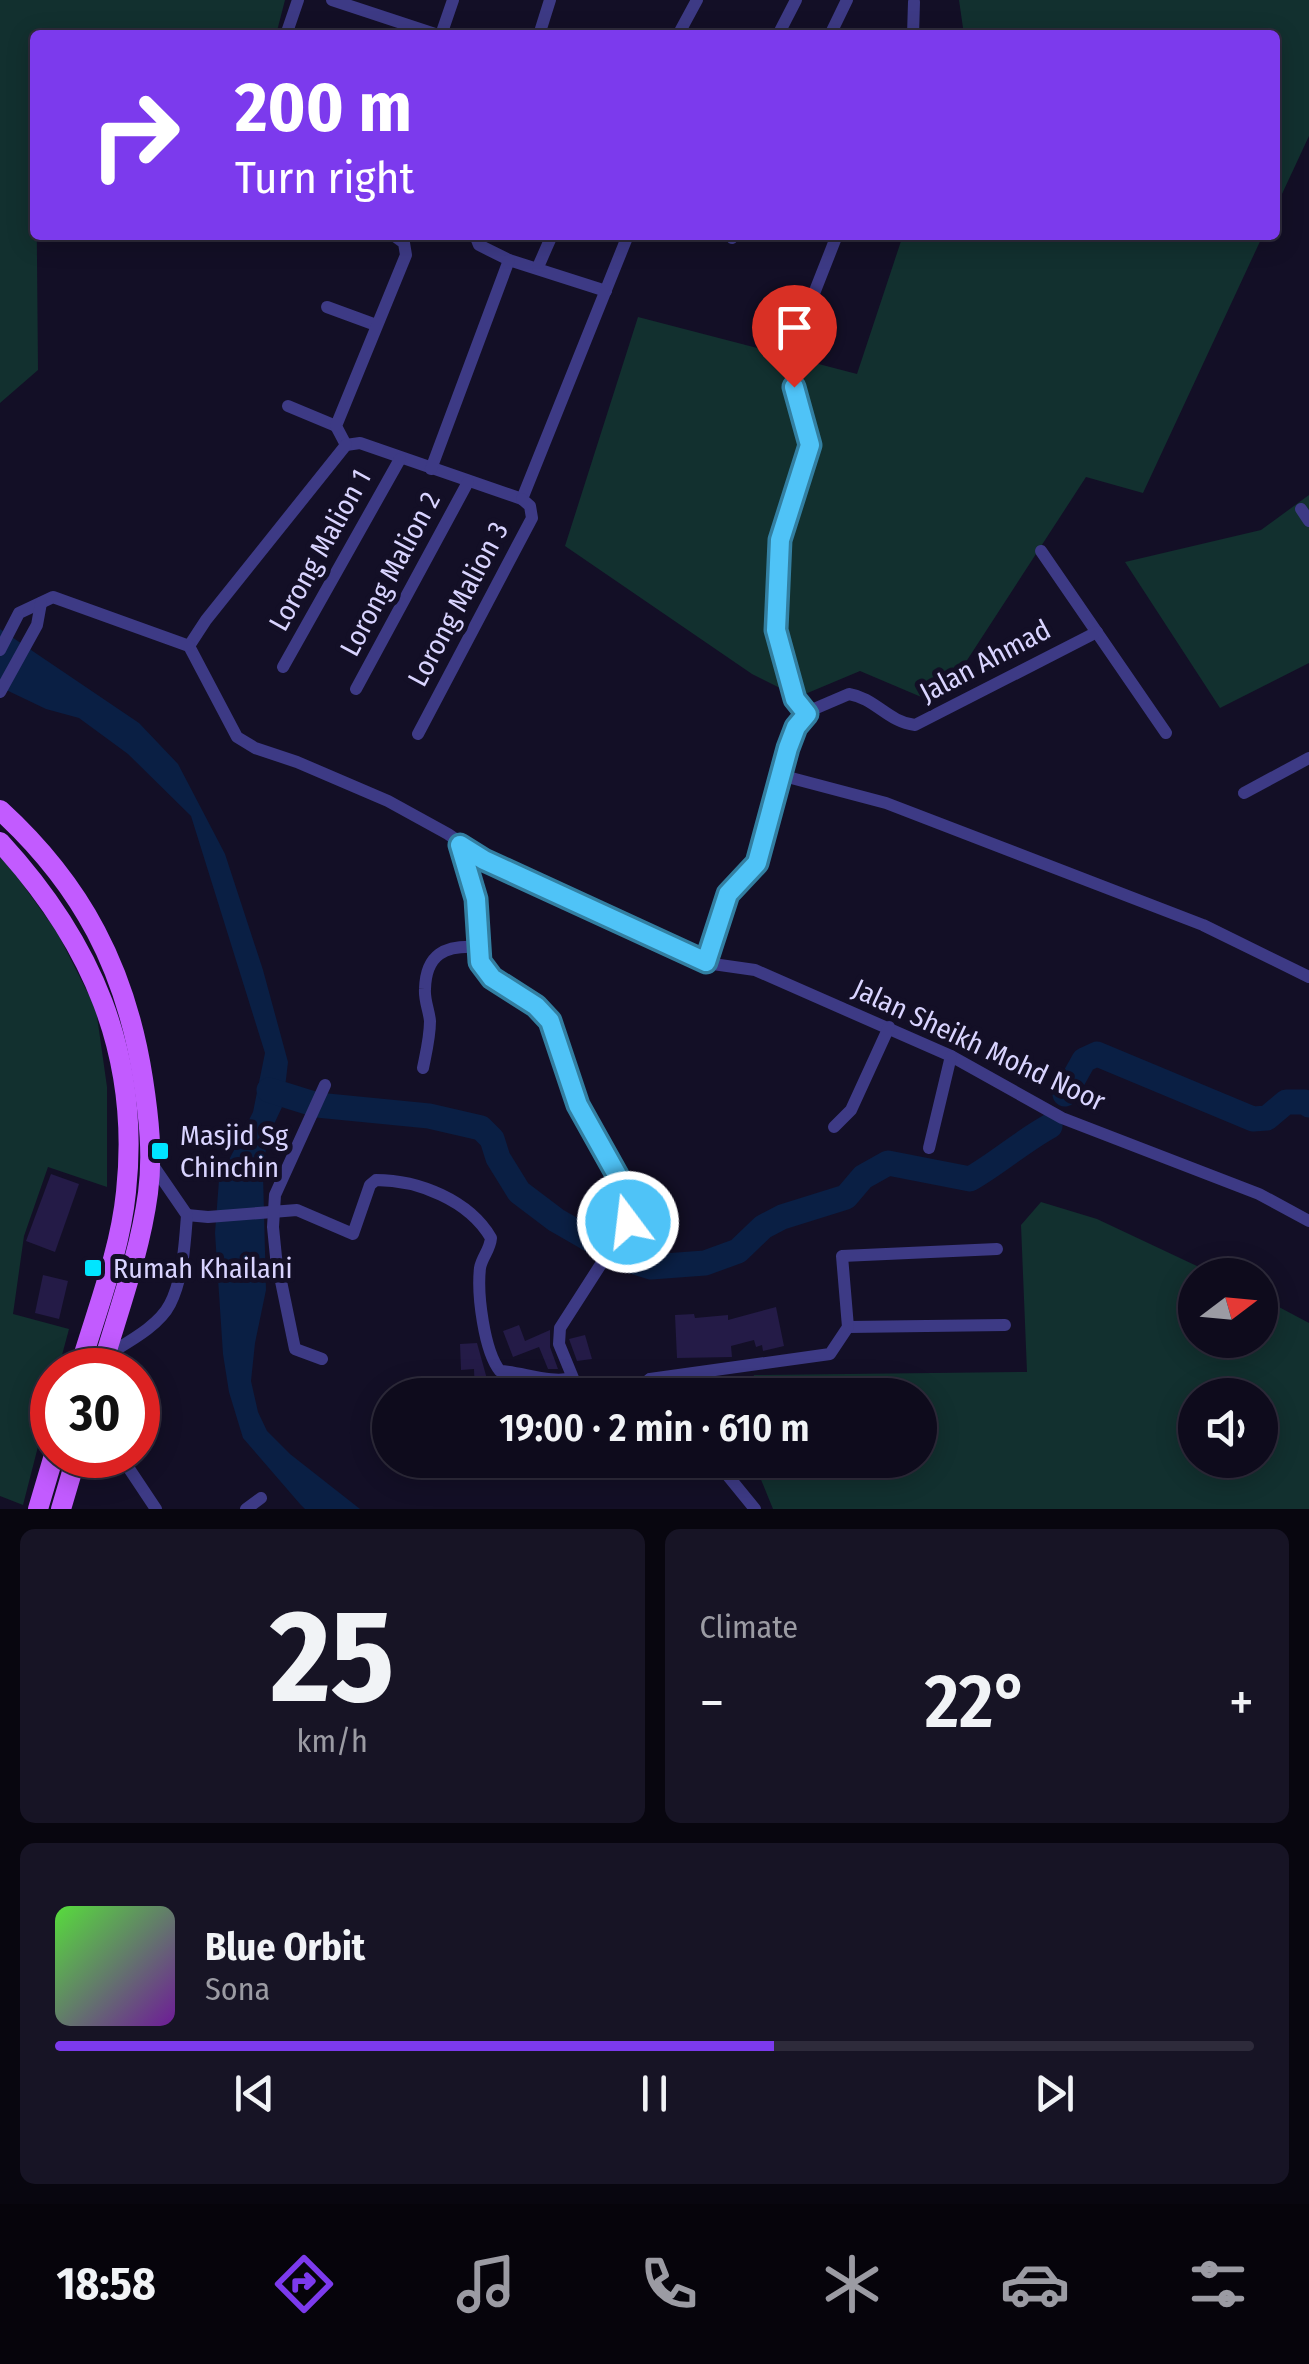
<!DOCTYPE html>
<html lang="en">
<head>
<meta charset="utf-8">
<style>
  :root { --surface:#0e0b1c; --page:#171425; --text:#f1f3f6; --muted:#9b9ba3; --line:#2e2b3b; --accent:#7c3aed }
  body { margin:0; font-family:"Fira Sans Condensed",sans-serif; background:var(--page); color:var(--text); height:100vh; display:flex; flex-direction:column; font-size:38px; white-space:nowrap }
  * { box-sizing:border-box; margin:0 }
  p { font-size:32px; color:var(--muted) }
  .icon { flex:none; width:55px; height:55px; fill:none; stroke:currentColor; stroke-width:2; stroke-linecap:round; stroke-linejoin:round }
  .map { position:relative; height:1509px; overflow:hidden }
  .panel { display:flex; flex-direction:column; gap:20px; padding:20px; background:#08060f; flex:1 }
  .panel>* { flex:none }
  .hud { position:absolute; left:30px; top:30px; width:1250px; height:210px; border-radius:10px; box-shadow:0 5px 25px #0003,0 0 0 2px var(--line); background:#7c3aed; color:#fff; overflow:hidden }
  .needle { width:65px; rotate:74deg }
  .fabs { position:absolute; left:1178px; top:1258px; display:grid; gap:20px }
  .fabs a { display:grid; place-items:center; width:100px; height:100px; border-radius:50%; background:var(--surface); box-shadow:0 5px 25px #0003,0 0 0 2px var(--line); font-size:50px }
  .speed { position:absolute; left:30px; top:1348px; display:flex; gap:20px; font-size:50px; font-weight:700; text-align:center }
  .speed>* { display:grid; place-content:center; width:130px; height:130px; border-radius:50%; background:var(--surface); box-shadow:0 5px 25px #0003,0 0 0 2px var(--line); line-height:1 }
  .speed .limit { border:15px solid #d22; background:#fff; color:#111 }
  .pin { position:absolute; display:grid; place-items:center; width:85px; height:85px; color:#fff; margin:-102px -42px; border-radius:50% 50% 50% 0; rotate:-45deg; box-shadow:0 0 10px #0007 }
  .pin .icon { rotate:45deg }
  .me { position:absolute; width:110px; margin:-55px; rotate:345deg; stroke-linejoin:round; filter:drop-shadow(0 0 8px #0008) }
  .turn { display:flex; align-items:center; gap:35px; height:210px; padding:0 40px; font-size:45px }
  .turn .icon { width:130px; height:130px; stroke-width:2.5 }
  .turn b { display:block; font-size:70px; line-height:85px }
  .big { font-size:75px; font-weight:600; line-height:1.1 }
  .panel .tile { flex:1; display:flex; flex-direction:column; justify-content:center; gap:15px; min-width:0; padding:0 35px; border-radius:15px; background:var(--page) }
  .panel .dial { align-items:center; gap:0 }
  .dial b { font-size:130px; line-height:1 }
  .song { display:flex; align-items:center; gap:30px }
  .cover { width:120px; height:120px; border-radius:15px; background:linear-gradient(135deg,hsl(110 70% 55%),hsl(280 70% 35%)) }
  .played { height:10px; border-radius:5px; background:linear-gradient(90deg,var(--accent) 60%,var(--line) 60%) }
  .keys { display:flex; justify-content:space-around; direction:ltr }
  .heat { display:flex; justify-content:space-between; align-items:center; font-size:55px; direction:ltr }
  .panel .tiles { flex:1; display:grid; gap:20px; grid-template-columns:1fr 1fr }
  .tile:last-child { grid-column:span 2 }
  .trip { position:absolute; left:372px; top:1378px; width:565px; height:100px; border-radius:50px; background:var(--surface); box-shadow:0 5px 25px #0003,0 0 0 2px var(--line); font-weight:600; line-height:100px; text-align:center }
  .tab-bar { display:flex; height:160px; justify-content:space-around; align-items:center; background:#06040b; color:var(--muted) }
  .tab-bar .icon { width:70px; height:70px }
  .tab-bar .current { color:var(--accent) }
  .tab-bar b { font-size:45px; color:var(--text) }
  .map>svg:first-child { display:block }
  .green { fill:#12302f; fill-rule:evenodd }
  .water { fill:#0a1f44 }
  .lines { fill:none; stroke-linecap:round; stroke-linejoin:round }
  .river { stroke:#0a1f44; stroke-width:25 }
  .building { fill:#241b47 }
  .street { stroke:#3d3a85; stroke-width:12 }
  .primary { stroke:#c25bff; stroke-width:20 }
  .route-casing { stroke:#337fa1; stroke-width:25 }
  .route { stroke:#4fc3f7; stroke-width:18 }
  .poi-dot { fill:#00e5ff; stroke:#130f26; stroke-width:4 }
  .labels { text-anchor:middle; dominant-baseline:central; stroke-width:10; stroke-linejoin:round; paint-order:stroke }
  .street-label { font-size:28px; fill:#d9d4ff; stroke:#130f26 }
  .poi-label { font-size:28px; fill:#d9d4ff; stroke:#130f26; text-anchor:start }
</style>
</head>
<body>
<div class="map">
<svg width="1309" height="1509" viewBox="0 0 1309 1509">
  <rect width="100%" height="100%" fill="#130f26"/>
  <!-- green -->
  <g class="green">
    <polygon points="0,0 285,0 276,35 35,35 38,370 0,403"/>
    <polygon points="959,0 1309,0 1309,136 1275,209 1275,35 964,35"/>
    <polygon points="903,235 1263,235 1143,493 1086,477 960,671 926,699 860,671 798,697 752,674 565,546 638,317 857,374"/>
    <polygon points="1309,495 1309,663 1220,708 1125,562 1261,530"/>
    <polygon points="0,853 57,932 96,1009 107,1087 107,1187 48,1167 24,1236 13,1314 69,1329 58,1370 52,1370 52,1392 23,1505 0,1496"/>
    <path d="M 1041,1202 L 1097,1219 L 1216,1275 L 1195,1275 L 1195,1340 L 1260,1340 L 1260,1297 L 1309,1323 L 1309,1509 L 773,1509 L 753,1460 L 920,1460 L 920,1395 L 745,1395 L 754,1375 L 1027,1372 L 1021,1225 ZM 1260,1395 L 1260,1460 L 1195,1460 L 1195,1395 Z"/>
  </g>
  <!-- water -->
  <polygon class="water" points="0,629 139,723 178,764 225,854 263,970 288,1062 283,1105 267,1139 263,1174 266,1290 255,1343 251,1381 258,1412 267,1431 290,1454 360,1509 305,1509 300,1504 243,1438 229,1392 223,1354 215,1233 219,1180 253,1112 265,1053 191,816 128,754 79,718 46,709 0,687"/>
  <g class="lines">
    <!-- river -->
    <g class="river">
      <polyline points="269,1090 317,1105 429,1116 481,1128 492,1139 498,1158 519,1192 556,1220 596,1243"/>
      <polyline points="1065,1094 1084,1060 1097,1054 1253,1119 1267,1118 1286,1102 1305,1102 1309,1105"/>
      <path d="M 619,1257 L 651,1267 L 705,1263 L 738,1251 L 763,1227 L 782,1217 L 846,1197 L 863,1177 L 888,1163 L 970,1179 C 998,1163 1021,1142 1050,1126"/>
    </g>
  </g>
  <!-- building -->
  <g class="building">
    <polygon points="51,1174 79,1184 55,1252 26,1241"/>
    <polygon points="43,1275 68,1281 59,1319 35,1313"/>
    <polygon points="776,1307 784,1346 763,1351 762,1345 756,1347 754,1340 731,1346 732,1357 677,1358 675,1315 694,1314 695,1318 728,1315 728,1320"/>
    <polygon points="519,1325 525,1341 550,1330 550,1347 558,1369 548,1369 539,1347 513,1357 503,1331"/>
    <polygon points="585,1335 592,1359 577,1361 569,1339"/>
    <polygon points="477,1343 487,1379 493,1379 493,1395 475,1395 474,1369 461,1370 460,1344"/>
    <polygon points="721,1381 722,1395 687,1395 687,1384"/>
    <polygon points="480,1460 499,1460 500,1472 480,1473"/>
  </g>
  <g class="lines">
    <!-- street -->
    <g class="street">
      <polyline points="332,0 438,35"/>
      <polyline points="286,35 298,0"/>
      <polyline points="441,35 453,0"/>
      <polyline points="539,35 550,0"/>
      <polyline points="678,35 697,0"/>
      <polyline points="778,35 796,0"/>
      <polyline points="830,35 847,0"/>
      <polyline points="913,35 914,2"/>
      <polyline points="475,235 479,245 509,260 606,291"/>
      <polyline points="732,238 734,235"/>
      <polyline points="538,267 552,235"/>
      <polyline points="327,307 376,325"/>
      <polyline points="288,406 336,426"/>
      <polyline points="346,445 336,426 406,255 404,243 393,235"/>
      <polyline points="346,445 360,443 522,499"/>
      <polyline points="431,469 509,260"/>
      <polyline points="522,499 628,235"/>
      <polyline points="1301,509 1309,521"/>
      <polyline points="1041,551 1166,733"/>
      <polyline points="189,646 206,620 346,445"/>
      <polyline points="0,650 19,613 53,597 189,646 237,737 255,748 297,762 388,801 448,834 484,859 706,963 755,970 951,1056 1062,1118 1259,1194 1309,1221"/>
      <polyline points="283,667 400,459"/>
      <polyline points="356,689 468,482"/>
      <polyline points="0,692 37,625 41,603"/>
      <polyline points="807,714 795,699 777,630 780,540 810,445 794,387 806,349 813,296 837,235"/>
      <polyline points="418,734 532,518 530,506 522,499"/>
      <polyline points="780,775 886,803 1203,925 1309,977"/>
      <polyline points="1244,793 1309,758"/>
      <polyline points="460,845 475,899 479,961 492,978 536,1006 551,1021 578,1105 621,1182 628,1222 560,1328 559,1344 580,1395"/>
      <path d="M 706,963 L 728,895 L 757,863 L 796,727 L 814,709 L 849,694 C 875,698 888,722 915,725 L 1097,632"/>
      <path d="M 423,1068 C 426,1053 430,1037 430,1021 C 429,1010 424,1000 425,989 C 426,954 445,945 477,947"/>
      <polyline points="834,1127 851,1110 889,1027"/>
      <polyline points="929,1148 951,1056"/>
      <path d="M 187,1215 L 208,1217 L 297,1210 L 353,1234 L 370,1185 L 376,1180 C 418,1180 469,1200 491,1238 C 490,1250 482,1257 480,1268 C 477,1294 484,1351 500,1371 C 521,1372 553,1384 571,1378"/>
      <polyline points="848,1327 1005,1325"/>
      <path d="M 107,1355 C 128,1342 159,1326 170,1304 C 183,1279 185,1242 187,1215 L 152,1164"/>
      <polyline points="322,1359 295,1349 276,1257 273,1227 275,1195 325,1085"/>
      <polyline points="650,1379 663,1395"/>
      <polyline points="629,1395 650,1379 830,1354 848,1327 842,1256 997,1249"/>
      <polyline points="120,1455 156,1509"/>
      <polyline points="715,1460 755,1509"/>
      <polyline points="246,1509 261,1498"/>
    </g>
    <!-- primary -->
    <g class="primary">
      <path d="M 0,810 C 82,885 126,969 143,1079 C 149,1118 153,1155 148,1193 C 140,1253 118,1312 101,1370"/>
      <path d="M 0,842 C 91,941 141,1054 126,1192 C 120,1252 96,1312 79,1370"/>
      <polyline points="38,1509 54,1455"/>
      <polyline points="61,1509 77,1455"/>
    </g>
  </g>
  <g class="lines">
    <defs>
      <polyline id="route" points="628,1222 621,1182 578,1105 550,1021 536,1006 492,978 480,962 476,899 460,845 484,860 706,962 728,894 757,863 788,748 796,727 807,714 795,699 776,630 780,540 810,445 794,387"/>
    </defs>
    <!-- route casing -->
    <use href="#route" class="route-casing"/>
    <!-- route -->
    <use href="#route" class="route"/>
  </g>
  <!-- markers -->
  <g class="poi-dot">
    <rect x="150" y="1141" width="20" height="20" rx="5"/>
    <rect x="83" y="1258" width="20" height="20" rx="5"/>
  </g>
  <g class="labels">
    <!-- street labels -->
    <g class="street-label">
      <text transform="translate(320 550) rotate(-61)">Lorong Malion 1</text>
      <text transform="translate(390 574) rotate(-62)">Lorong Malion 2</text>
      <text transform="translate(458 604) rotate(-62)">Lorong Malion 3</text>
      <text transform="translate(985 661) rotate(-28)">Jalan Ahmad</text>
      <text transform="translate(979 1045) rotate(25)">Jalan Sheikh Mohd Noor</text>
    </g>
    <!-- poi labels -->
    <g class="poi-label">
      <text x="180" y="1135">Masjid Sg<tspan x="180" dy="32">Chinchin</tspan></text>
      <text x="113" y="1268">Rumah Khailani</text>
    </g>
  </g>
</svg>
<div class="fabs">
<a><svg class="needle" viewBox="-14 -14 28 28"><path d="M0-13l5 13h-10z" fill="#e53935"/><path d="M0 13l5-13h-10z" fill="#9b9ba3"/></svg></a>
<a><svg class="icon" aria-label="sound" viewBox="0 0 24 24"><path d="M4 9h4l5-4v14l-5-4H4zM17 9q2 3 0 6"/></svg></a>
</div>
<div class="speed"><div class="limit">30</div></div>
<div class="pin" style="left:794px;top:387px;background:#d93025"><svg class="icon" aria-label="arrive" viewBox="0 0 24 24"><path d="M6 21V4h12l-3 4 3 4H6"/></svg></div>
<svg class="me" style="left:628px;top:1222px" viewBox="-20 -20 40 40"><circle r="17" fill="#4fc3f7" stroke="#fff" stroke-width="3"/><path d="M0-11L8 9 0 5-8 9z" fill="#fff"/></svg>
<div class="trip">19:00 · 2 min · 610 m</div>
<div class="hud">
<div class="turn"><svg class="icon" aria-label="right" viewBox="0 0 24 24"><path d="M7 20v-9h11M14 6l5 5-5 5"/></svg><div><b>200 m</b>Turn right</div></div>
</div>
</div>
<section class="panel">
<div class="tiles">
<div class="tile dial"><b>25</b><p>km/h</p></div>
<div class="tile"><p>Climate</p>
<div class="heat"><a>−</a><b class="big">22°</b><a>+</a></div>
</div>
<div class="tile">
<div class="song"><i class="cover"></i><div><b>Blue Orbit</b><p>Sona</p></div></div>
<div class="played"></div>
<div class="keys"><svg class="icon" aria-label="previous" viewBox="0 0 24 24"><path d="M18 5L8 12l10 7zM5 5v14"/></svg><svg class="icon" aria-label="pause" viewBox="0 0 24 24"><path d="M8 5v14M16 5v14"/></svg><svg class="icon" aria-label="next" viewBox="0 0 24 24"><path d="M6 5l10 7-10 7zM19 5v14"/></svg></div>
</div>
</div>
</section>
<nav class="tab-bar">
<b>18:58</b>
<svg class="icon current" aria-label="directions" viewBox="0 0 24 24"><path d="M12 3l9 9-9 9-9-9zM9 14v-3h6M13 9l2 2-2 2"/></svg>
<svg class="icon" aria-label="music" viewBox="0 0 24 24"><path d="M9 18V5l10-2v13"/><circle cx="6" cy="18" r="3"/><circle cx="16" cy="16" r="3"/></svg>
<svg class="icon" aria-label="phone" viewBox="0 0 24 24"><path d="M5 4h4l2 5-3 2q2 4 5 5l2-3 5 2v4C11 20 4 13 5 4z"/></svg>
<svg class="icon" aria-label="climate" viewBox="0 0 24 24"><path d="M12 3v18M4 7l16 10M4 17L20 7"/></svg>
<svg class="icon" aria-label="car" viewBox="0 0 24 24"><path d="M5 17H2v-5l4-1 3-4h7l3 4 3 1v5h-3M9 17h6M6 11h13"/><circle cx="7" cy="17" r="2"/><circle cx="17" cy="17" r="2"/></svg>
<svg class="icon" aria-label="filters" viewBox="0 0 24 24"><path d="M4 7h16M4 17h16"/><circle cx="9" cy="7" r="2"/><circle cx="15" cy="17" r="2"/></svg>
</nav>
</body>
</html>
